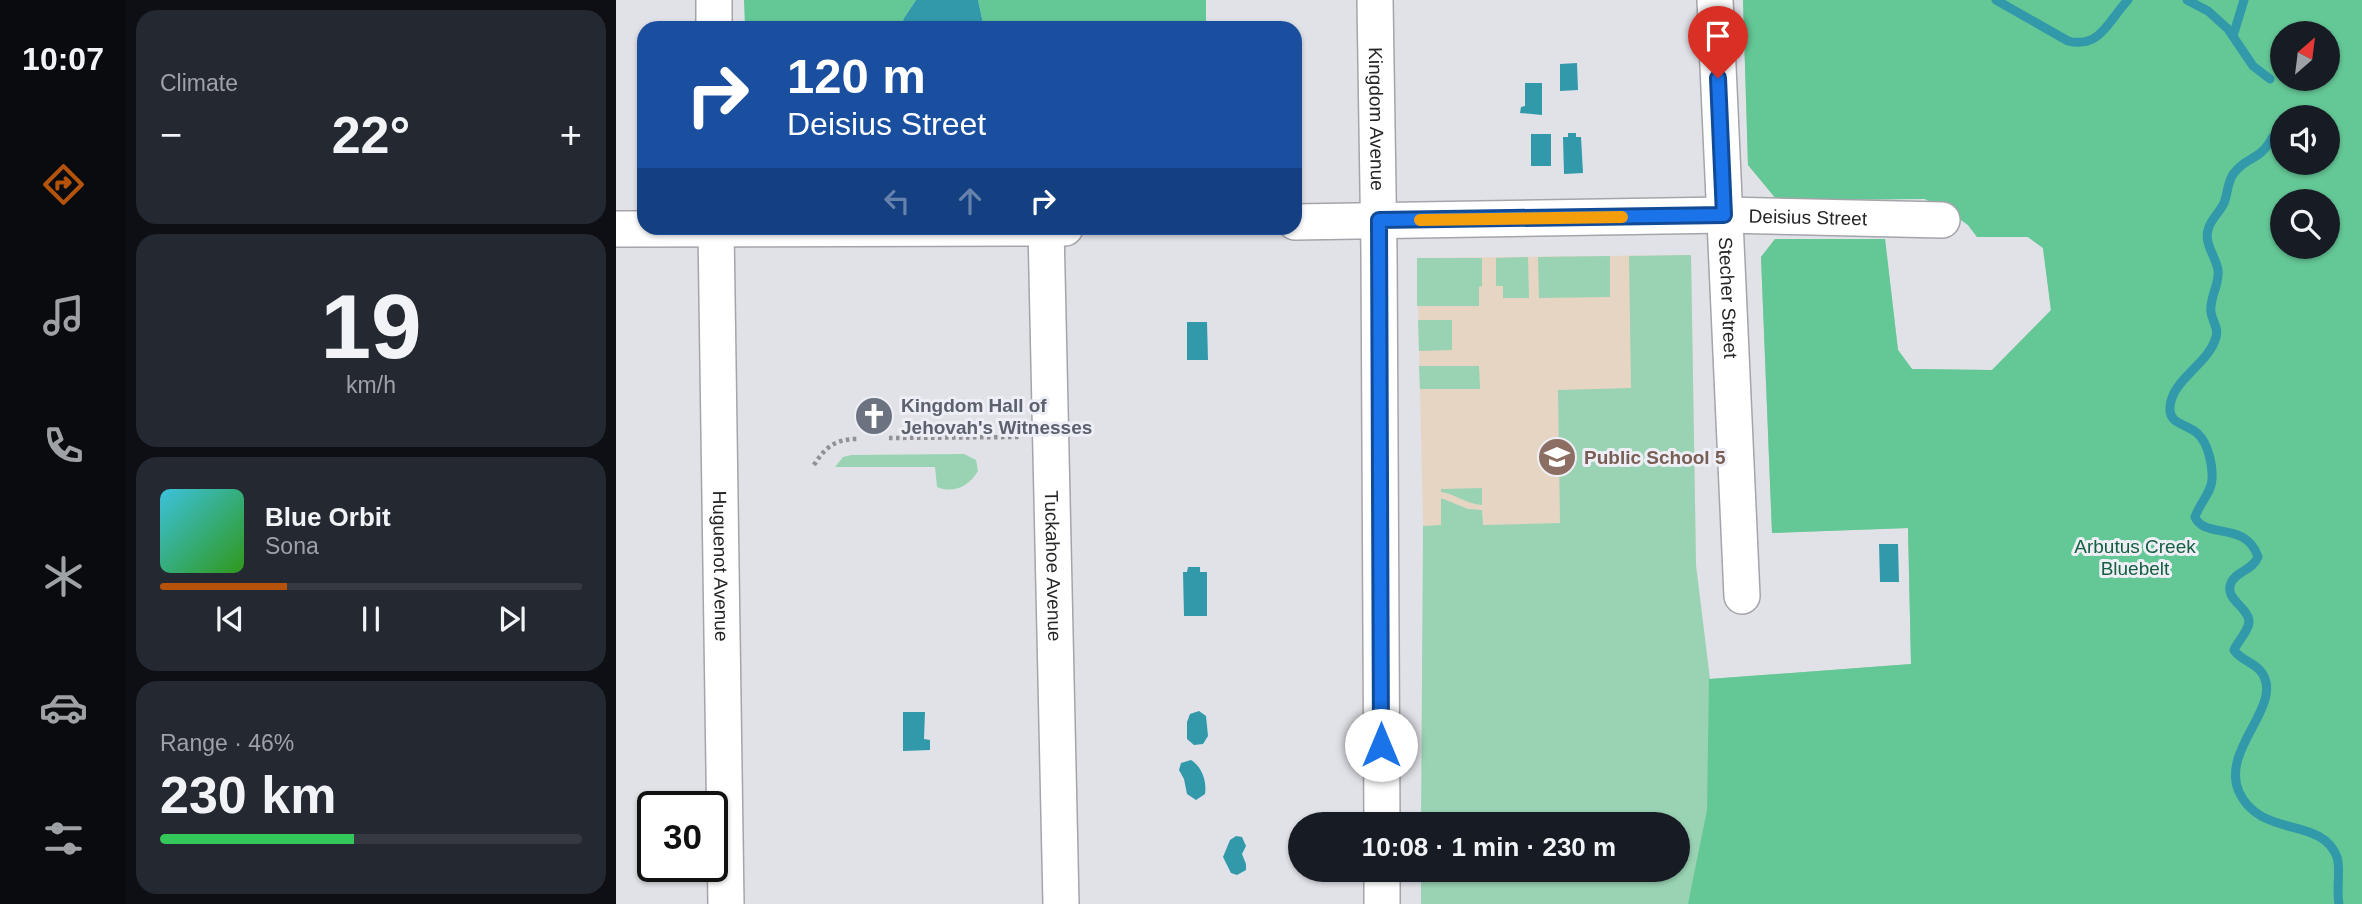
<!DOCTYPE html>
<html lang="en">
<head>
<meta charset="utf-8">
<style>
  :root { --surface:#171b24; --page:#242831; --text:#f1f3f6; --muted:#9ea1a6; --line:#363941; --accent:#b45309 }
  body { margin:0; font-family:Helvetica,sans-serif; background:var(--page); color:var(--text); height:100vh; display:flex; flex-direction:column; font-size:26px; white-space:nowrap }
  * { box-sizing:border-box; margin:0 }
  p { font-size:23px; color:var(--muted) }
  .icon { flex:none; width:38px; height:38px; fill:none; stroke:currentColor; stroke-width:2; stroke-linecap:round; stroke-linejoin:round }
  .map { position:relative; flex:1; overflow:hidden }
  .side { display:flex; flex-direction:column; gap:10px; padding:10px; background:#0d0f14; width:490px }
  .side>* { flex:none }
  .top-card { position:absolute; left:21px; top:21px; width:665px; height:214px; border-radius:21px; box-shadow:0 2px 5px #0004; background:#1a4fa0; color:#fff; overflow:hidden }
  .needle { width:46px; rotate:28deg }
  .controls { position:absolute; left:1654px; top:21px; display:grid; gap:14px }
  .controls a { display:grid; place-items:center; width:70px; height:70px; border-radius:50%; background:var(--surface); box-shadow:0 2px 5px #0004; font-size:35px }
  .speed { position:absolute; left:21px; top:791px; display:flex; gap:14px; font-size:35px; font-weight:700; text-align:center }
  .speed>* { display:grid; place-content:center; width:91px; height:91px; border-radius:50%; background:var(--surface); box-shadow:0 2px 5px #0004; line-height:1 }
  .speed .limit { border:4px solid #111; border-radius:10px; background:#fff; color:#111 }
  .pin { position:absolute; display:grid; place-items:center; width:60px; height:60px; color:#fff; margin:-72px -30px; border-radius:50% 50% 50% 0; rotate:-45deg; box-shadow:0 0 7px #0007 }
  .pin .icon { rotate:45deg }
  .me { position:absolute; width:77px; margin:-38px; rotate:0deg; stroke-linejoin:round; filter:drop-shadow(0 0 5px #0008) }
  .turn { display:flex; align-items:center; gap:24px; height:147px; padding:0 35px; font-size:32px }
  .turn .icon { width:91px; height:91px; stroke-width:2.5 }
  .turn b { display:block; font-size:49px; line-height:60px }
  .lanes { display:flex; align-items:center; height:66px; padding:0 35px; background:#0003; justify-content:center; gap:35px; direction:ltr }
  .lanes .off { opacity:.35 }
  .big { font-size:52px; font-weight:800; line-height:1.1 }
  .side .widget { flex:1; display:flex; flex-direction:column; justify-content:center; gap:10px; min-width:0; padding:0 24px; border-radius:21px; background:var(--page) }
  .side .dial { align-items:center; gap:0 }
  .dial b { font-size:91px; line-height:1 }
  .song { display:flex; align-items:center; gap:21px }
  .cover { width:84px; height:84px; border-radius:10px; background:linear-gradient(135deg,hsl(190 70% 55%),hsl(110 70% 35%)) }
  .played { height:7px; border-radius:4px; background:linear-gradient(90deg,var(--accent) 30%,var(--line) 30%) }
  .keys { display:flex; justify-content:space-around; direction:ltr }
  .heat { display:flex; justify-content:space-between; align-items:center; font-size:38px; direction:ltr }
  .charge { height:10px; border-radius:5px; background:linear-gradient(90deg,#34c759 46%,var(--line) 0) }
  .trip { position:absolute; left:672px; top:812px; width:402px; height:70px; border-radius:35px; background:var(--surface); box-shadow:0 2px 5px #0004; font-weight:800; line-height:70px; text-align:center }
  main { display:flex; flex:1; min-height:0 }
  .dock { display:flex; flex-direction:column; width:126px; justify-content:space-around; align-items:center; background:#090b0e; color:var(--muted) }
  .dock .icon { width:49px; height:49px }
  .dock .selected { color:var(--accent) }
  .dock b { font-size:32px; color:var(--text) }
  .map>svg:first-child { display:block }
  .education { fill:#e7d5c4 }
  .green { fill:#99d3b3; fill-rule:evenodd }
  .forest { fill:#64c796; fill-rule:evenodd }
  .water { fill:#3299aa }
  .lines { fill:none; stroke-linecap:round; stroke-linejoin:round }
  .stream { stroke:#3299aa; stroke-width:9 }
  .minor-casing { stroke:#a4a5ab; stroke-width:38 }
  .path { stroke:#909196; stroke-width:4.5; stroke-dasharray:3.5 3.5; stroke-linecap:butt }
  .minor { stroke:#fff; stroke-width:35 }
  .route-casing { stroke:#114b97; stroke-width:18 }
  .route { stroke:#1a73e8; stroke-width:12 }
  .slow { stroke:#f59e0b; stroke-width:12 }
  .labels { text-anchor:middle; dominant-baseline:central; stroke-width:6; stroke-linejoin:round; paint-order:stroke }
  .street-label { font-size:19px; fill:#262629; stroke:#eeeff6 }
  .worship-label { font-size:19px; font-weight:bold; fill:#5b616d; stroke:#eeeff6; text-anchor:start }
  .education-label { font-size:19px; font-weight:bold; fill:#785e54; stroke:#eeeff6; text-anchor:start }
  .park-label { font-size:19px; fill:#156040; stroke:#eeeff6 }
</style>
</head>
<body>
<main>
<nav class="dock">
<b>10:07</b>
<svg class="icon selected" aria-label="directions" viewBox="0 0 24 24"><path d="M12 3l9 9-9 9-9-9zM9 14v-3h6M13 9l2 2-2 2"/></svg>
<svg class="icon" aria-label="music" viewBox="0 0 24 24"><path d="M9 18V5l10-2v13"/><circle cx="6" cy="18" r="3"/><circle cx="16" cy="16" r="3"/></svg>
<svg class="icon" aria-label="phone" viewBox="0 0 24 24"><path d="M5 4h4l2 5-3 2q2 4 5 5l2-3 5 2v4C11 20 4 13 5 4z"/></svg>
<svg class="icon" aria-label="climate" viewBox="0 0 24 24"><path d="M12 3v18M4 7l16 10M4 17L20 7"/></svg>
<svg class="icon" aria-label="car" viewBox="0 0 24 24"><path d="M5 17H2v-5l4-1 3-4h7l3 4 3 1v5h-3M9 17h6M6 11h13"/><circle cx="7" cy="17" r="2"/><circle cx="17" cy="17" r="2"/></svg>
<svg class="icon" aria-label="filters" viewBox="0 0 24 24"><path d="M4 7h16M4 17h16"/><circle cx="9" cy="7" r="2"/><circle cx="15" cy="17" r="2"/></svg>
</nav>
<section class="side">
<div class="widget"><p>Climate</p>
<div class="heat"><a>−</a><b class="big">22°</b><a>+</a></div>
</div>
<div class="widget dial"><b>19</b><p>km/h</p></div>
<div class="widget">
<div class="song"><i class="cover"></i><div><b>Blue Orbit</b><p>Sona</p></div></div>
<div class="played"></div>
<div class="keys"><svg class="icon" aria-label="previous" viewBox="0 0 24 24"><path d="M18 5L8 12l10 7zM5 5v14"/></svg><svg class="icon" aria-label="pause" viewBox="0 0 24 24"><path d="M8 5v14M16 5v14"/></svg><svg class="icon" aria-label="next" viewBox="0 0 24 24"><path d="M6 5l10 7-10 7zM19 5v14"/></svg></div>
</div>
<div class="widget"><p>Range · 46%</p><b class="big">230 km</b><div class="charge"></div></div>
</section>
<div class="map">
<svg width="1746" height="904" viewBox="0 0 1746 904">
  <rect width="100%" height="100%" fill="#e1e2e8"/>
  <!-- education -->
  <polygon class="education" points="1075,255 1080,565 808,570 801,258"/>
  <!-- green -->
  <g class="green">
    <path d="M 1127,0 L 1746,0 L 1746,904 L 805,904 L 805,870 L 1062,870 L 1062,824 L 805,824 L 807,526 L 825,525 L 825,498 L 852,509 L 866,510 L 867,525 L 944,523 L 942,390 L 1015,388 L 1013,256 L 1075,255 L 1080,565 L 1094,679 L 1295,664 L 1292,528 L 1156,533 L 1145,257 L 1159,239 L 1269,239 L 1282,350 L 1296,369 L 1376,370 L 1435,311 L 1427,248 L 1412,237 L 1361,237 L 1352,225 L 1334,212 L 1309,199 L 1161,200 L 1132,165 ZM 1666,33 L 1712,33 L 1712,79 L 1666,79 ZM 1666,117 L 1712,117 L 1712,163 L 1666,163 ZM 1666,201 L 1712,201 L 1712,247 L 1666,247 Z"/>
    <polygon points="994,256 994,297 923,298 922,257"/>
    <polygon points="912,257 913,298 887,298 887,286 880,286 880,258"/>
    <polygon points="801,258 866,258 866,286 863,287 863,306 801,306"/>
    <polygon points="802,320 836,320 836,350 803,351"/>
    <polygon points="803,366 863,366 864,389 804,389"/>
    <path d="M 348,454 L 360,460 L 362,471 C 353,486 338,494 321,487 L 319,467 L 219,467 L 227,457 L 235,455 Z"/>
    <path d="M 866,488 L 866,505 C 850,504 840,494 825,492 L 825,489 Z"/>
  </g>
  <!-- forest -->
  <g class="forest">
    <polygon points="128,0 300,0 288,18 284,28 129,28"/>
    <polygon points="362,0 590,0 590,28 368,28"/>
    <path d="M 1127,0 L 1746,0 L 1746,904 L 1072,904 L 1091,810 L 1093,679 L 1295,664 L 1292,528 L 1156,533 L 1145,257 L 1159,239 L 1269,239 L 1282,350 L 1296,369 L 1376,370 L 1435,310 L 1427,248 L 1412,237 L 1361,237 L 1352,225 L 1334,212 L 1309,199 L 1161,200 L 1132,165 ZM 1666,33 L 1712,33 L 1712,79 L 1666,79 ZM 1666,117 L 1712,117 L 1712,163 L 1666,163 ZM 1666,201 L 1712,201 L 1712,247 L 1666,247 Z"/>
  </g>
  <!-- water -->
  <g class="water">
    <polygon points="300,0 362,0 368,28 284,28 288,18"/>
    <polygon points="961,63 962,90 944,91 944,64"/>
    <polygon points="909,83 926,83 926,115 904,113 905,107 909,106"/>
    <polygon points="952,133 960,133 960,137 965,137 967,173 948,174 947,137 952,137"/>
    <rect x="915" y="134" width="20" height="32"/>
    <polygon points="571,322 591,322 592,360 571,360"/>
    <polygon points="1263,544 1282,544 1283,582 1264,582"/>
    <polygon points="572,567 584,567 584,572 591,572 591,616 568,616 567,572 571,572"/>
    <polygon points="583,711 590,716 592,736 587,744 578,745 571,739 571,722 574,714"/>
    <polygon points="287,712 309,712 308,739 314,740 314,750 287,751"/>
    <path d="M 575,760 C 586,767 591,781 589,794 L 580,800 L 571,794 L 568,779 L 563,770 L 565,763 Z"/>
    <polygon points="620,836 626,837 630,846 626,854 630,864 630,870 621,875 615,873 607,857 614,840"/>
  </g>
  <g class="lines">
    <!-- stream -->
    <g class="stream">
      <path d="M 1380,0 L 1452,41 C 1484,49 1492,21 1512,0"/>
      <polyline points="1571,0 1592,11 1612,29 1637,66 1654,79"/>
      <polyline points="1617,36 1628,0"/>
      <path d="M 1656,138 C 1644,161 1631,156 1618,173 C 1611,182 1612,193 1608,203 C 1604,212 1594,220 1592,230 C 1588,244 1600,257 1602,270 C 1604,284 1593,298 1595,312 C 1596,321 1603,328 1600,337 C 1593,364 1556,379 1554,407 C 1552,425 1573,424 1582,434 C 1592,443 1597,466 1596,479 C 1596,492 1583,504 1579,517 C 1589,540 1630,520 1642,557 C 1636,571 1620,571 1615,583 C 1608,599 1632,607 1633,621 C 1633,631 1621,642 1618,650 C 1625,661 1639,662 1646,673 C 1668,706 1604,749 1623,792 C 1645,839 1706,816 1721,857 C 1725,869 1720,889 1723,904"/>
    </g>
    <defs>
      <g id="minor">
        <polyline points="98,0 98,28"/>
        <path id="s1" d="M 759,0 L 763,253 L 766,824"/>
        <path id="s2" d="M 1099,0 L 1126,596"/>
        <path id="s3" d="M 679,222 L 1108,215 L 1326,220"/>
        <path id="s4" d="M 100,228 L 110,904"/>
        <path id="s5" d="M 430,228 L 445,904"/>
        <polyline points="0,229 449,228"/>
        <polyline points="766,870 766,904"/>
      </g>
    </defs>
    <!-- minor casing -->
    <use href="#minor" class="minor-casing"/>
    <!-- path -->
    <g class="path">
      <polyline points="273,438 405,437"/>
      <path d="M 198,465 C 209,447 220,439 241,439"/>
    </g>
    <!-- minor -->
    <use href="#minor" class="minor"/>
  </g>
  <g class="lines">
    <defs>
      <polyline id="route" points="765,745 763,220 1108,215 1102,78"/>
    </defs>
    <!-- route casing -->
    <use href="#route" class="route-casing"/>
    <!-- route -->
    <use href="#route" class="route"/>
    <!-- slow -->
    <polyline class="slow" points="804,220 1006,217"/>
  </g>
  <!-- icons -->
  <defs>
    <symbol id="church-disc" viewBox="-11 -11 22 22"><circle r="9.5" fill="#6b7280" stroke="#eeeff6"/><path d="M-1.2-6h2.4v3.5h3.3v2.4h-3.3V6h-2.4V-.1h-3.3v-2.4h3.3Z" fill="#fff"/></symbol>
    <symbol id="school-disc" viewBox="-11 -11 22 22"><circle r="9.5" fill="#8d6e63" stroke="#eeeff6"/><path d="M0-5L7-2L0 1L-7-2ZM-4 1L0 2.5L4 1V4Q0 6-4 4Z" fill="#fff"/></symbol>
  </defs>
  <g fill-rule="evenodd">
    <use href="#church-disc" x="236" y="394" width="44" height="44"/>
    <use href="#school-disc" x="919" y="435" width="44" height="44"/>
  </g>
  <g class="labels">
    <!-- street labels -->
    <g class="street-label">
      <text stroke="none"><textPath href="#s1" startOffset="119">Kingdom Avenue</textPath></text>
      <text stroke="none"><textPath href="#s3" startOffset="513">Deisius Street</textPath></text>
      <text stroke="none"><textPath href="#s2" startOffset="298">Stecher Street</textPath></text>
      <text stroke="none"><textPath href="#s4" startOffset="338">Huguenot Avenue</textPath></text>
      <text stroke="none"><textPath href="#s5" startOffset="338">Tuckahoe Avenue</textPath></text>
    </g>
    <!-- worship labels -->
    <g class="worship-label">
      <text x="285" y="405">Kingdom Hall of<tspan x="285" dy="22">Jehovah's Witnesses</tspan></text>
    </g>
    <!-- education labels -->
    <g class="education-label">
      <text x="968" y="457">Public School 5</text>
    </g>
    <!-- park labels -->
    <g class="park-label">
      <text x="1519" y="546">Arbutus Creek<tspan x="1519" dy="22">Bluebelt</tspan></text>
    </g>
  </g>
</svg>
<div class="controls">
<a><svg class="needle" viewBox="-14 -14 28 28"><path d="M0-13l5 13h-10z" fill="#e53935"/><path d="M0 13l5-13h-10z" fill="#9ea1a6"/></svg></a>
<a><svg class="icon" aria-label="sound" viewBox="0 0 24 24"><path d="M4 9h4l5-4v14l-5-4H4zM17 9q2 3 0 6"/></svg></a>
<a><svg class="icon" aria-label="search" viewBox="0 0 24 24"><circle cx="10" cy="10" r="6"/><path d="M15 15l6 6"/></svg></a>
</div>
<div class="speed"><div class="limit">30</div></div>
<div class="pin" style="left:1102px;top:78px;background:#d93025"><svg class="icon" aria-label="arrive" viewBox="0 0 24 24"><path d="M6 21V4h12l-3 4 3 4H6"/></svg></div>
<svg class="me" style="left:765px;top:745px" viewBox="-20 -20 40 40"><circle r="19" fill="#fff"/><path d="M0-13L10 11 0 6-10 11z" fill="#1a73e8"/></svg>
<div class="trip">10:08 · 1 min · 230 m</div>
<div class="top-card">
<div class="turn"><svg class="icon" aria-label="right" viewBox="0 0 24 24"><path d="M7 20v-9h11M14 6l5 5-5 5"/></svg><div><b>120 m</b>Deisius Street</div></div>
<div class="lanes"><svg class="icon off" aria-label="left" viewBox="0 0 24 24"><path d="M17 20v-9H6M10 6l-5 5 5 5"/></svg><svg class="icon off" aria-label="ahead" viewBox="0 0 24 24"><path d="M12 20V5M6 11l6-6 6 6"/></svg><svg class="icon" aria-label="right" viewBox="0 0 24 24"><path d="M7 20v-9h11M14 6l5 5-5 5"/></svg></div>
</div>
</div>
</main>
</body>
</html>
